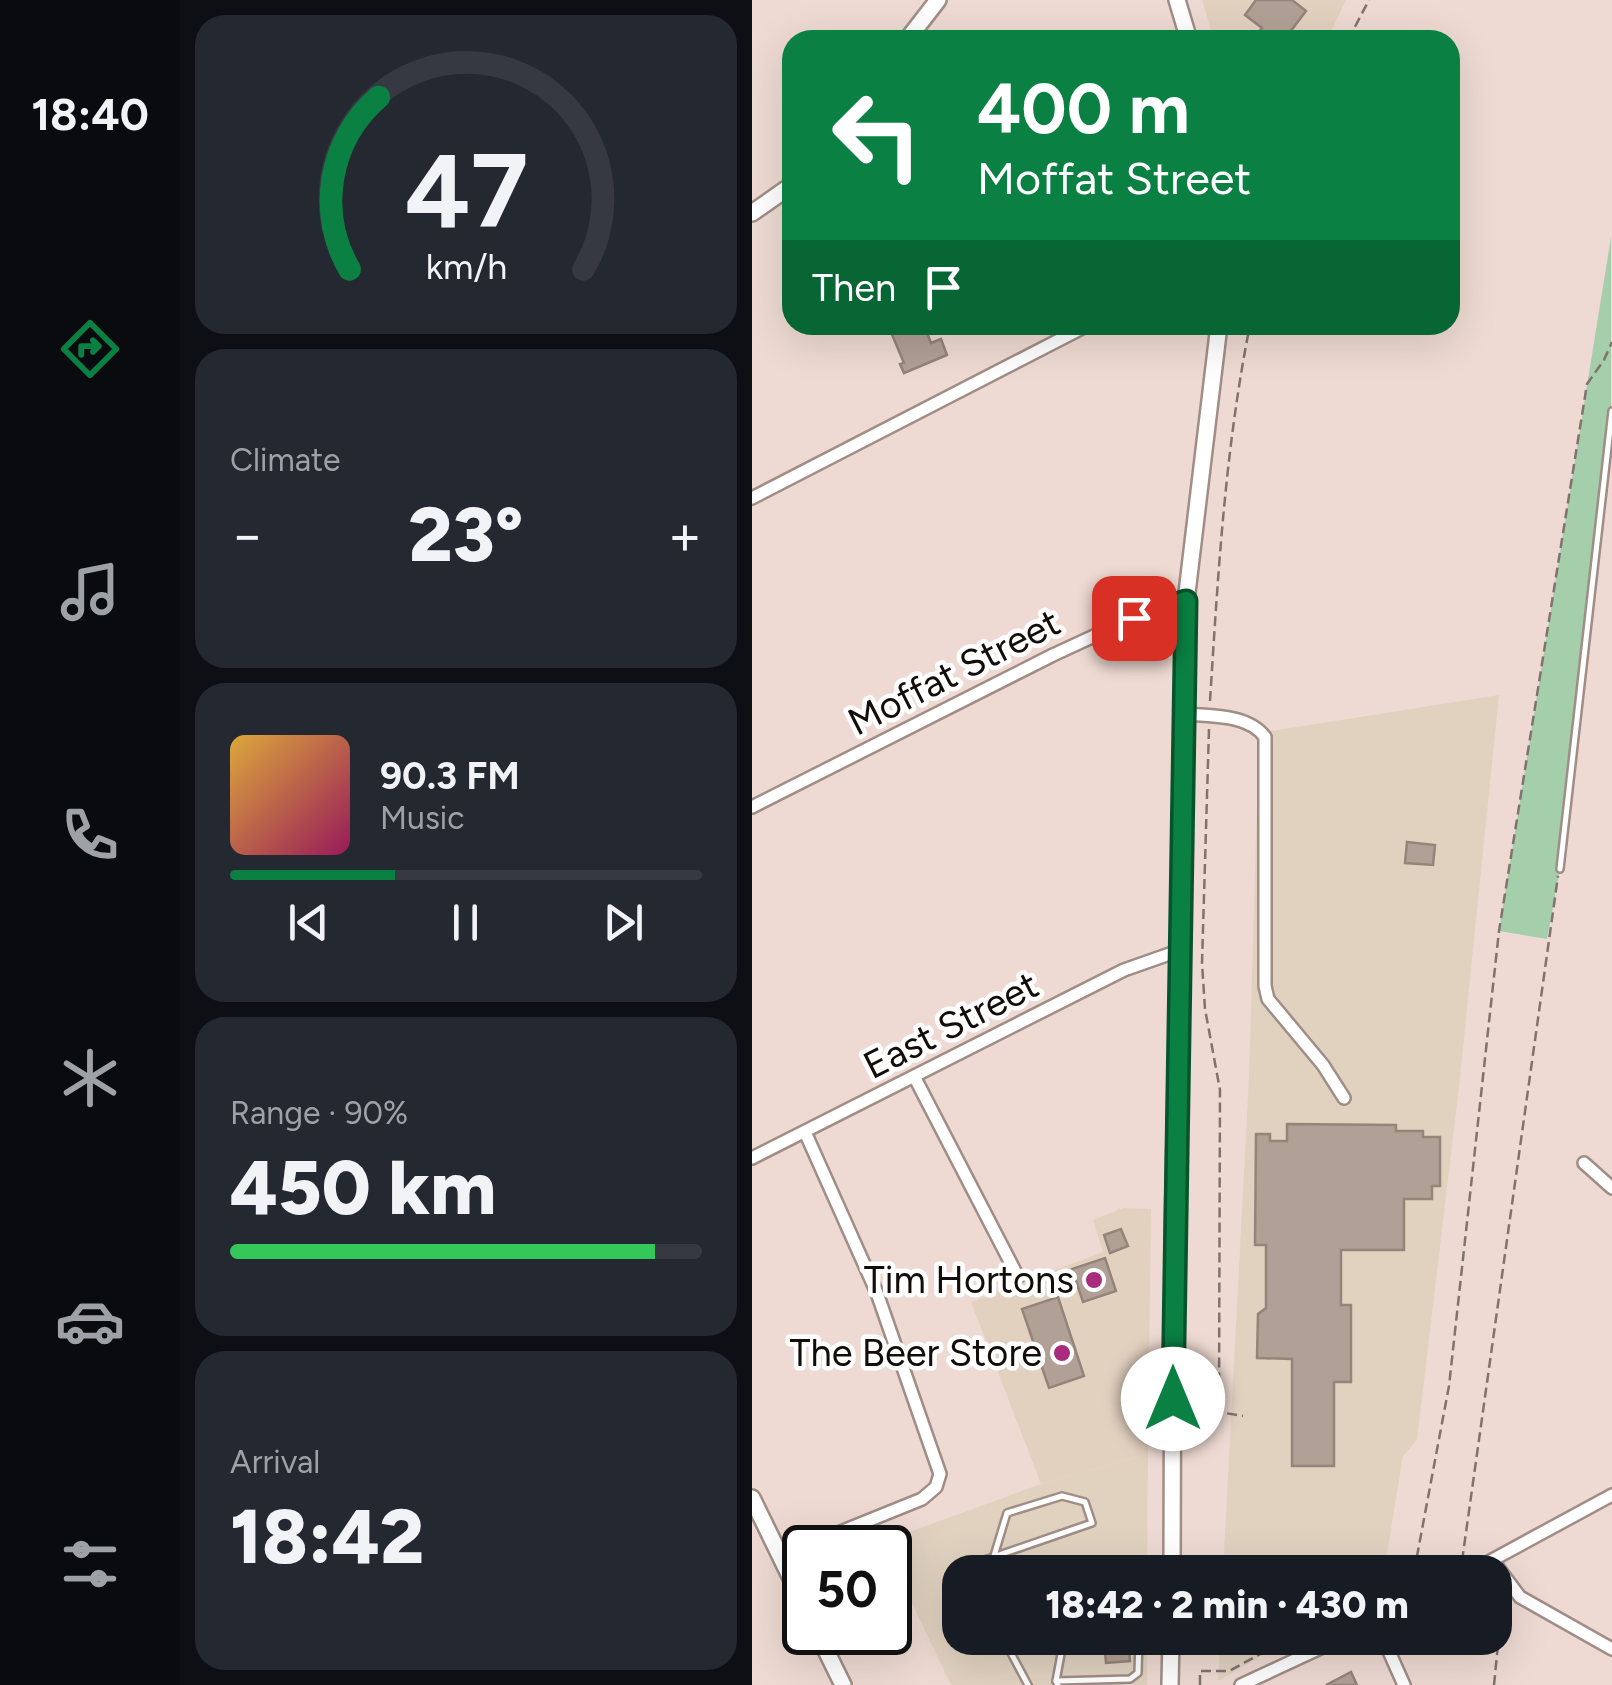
<!DOCTYPE html>
<html lang="en">
<head>
<meta charset="utf-8">
<style>
  :root { --surface:#171b24; --page:#242831; --text:#f1f3f6; --muted:#9ea1a6; --line:#363941; --accent:#0b8043 }
  body { margin:0; font-family:Figtree,sans-serif; background:var(--page); color:var(--text); height:100vh; display:flex; flex-direction:column; font-size:38px; white-space:nowrap }
  * { box-sizing:border-box; margin:0 }
  p { font-size:32px; color:var(--muted) }
  .icon { flex:none; width:55px; height:55px; fill:none; stroke:currentColor; stroke-width:2; stroke-linecap:round; stroke-linejoin:round }
  .map { position:relative; flex:1; overflow:hidden }
  .side { display:flex; flex-direction:column; gap:15px; padding:15px; background:#0d0f14; width:572px }
  .side>* { flex:none }
  .guide { position:absolute; left:30px; top:30px; width:678px; height:305px; border-radius:30px; box-shadow:0 10px 40px #0002; background:#0b8043; color:#fff; overflow:hidden }
  .speed { position:absolute; left:30px; top:1525px; display:flex; gap:20px; font-size:50px; font-weight:700; text-align:center }
  .speed>* { display:grid; place-content:center; width:130px; height:130px; border-radius:50%; background:var(--surface); box-shadow:0 10px 40px #0002; line-height:1 }
  .speed .limit { border:5px solid #111; border-radius:15px; background:#fff; color:#111 }
  .pin { position:absolute; display:grid; place-items:center; width:85px; height:85px; color:#fff; margin:-42px; border-radius:20px; box-shadow:0 5px 15px #0006 }
  .me { position:absolute; width:110px; margin:-55px; rotate:0deg; stroke-linejoin:round; filter:drop-shadow(0 0 8px #0008) }
  .turn { display:flex; align-items:center; gap:35px; height:210px; padding:0 30px; font-size:45px }
  .turn .icon { width:130px; height:130px; stroke-width:2.5 }
  .turn b { display:block; font-size:70px; line-height:85px }
  .then { display:flex; align-items:center; height:95px; padding:0 30px; background:#0003; gap:20px; font-size:38px }
  .big { font-size:75px; font-weight:800; line-height:1.1 }
  .side .widget { flex:1; display:flex; flex-direction:column; justify-content:center; gap:15px; min-width:0; padding:0 35px; border-radius:30px; background:var(--page) }
  .side .dial { align-items:center; gap:0 }
  .dial svg { height:260px; overflow:visible; fill:none; stroke:var(--line); stroke-width:7; stroke-linecap:round; text-anchor:middle }
  .dial text { fill:var(--text); stroke:none }
  .song { display:flex; align-items:center; gap:30px }
  .cover { width:120px; height:120px; border-radius:15px; background:linear-gradient(135deg,hsl(40 70% 55%),hsl(330 70% 35%)) }
  .played { height:10px; border-radius:5px; background:linear-gradient(90deg,var(--accent) 35%,var(--line) 35%) }
  .keys { display:flex; justify-content:space-around; direction:ltr }
  .heat { display:flex; justify-content:space-between; align-items:center; font-size:55px; direction:ltr }
  .charge { height:15px; border-radius:8px; background:linear-gradient(90deg,#34c759 90%,var(--line) 0) }
  .trip { position:absolute; left:190px; top:1555px; width:570px; height:100px; border-radius:30px; background:var(--surface); box-shadow:0 10px 40px #0002; font-weight:800; line-height:100px; text-align:center }
  main { display:flex; flex:1; min-height:0 }
  .tab-bar { display:flex; flex-direction:column; width:180px; justify-content:space-around; align-items:center; background:#090b0e; color:var(--muted) }
  .tab-bar .icon { width:70px; height:70px }
  .tab-bar .on { color:var(--accent) }
  .tab-bar b { font-size:45px; color:var(--text) }
  .map>svg:first-child { display:block }
  .commercial { fill:#e3d1c0 }
  .industrial { fill:#e1d2c0 }
  .green { fill:#a5ceab }
  .building { fill:#b1a095; stroke:#94847a; stroke-width:2.5 }
  .lines { fill:none; stroke-linecap:round; stroke-linejoin:round }
  .lane-casing { stroke:#a08e86; stroke-width:10 }
  .street-casing { stroke:#a08e86; stroke-width:16 }
  .secondary-casing { stroke:#a08e86; stroke-width:20 }
  .path { stroke:#80736e; stroke-width:2.5; stroke-dasharray:10 5; stroke-linecap:butt }
  .lane { stroke:#fff; stroke-width:5 }
  .street { stroke:#fff; stroke-width:11 }
  .secondary { stroke:#fff; stroke-width:15 }
  .route-casing { stroke:#07532c; stroke-width:25 }
  .route { stroke:#0b8043; stroke-width:18 }
  .poi-dot { fill:#a82b7d; stroke:#fff; stroke-width:4 }
  .labels { text-anchor:middle; dominant-baseline:central; stroke-width:9; stroke-linejoin:round; paint-order:stroke }
  .street-label { font-size:38px; fill:#130d0a; stroke:#fff }
  .poi-label { font-size:38px; fill:#130d0a; stroke:#fff; text-anchor:end }
</style>
</head>
<body>
<main>
<nav class="tab-bar">
<b>18:40</b>
<svg class="icon on" aria-label="directions" viewBox="0 0 24 24"><path d="M12 3l9 9-9 9-9-9zM9 14v-3h6M13 9l2 2-2 2"/></svg>
<svg class="icon" aria-label="music" viewBox="0 0 24 24"><path d="M9 18V5l10-2v13"/><circle cx="6" cy="18" r="3"/><circle cx="16" cy="16" r="3"/></svg>
<svg class="icon" aria-label="phone" viewBox="0 0 24 24"><path d="M5 4h4l2 5-3 2q2 4 5 5l2-3 5 2v4C11 20 4 13 5 4z"/></svg>
<svg class="icon" aria-label="climate" viewBox="0 0 24 24"><path d="M12 3v18M4 7l16 10M4 17L20 7"/></svg>
<svg class="icon" aria-label="car" viewBox="0 0 24 24"><path d="M5 17H2v-5l4-1 3-4h7l3 4 3 1v5h-3M9 17h6M6 11h13"/><circle cx="7" cy="17" r="2"/><circle cx="17" cy="17" r="2"/></svg>
<svg class="icon" aria-label="filters" viewBox="0 0 24 24"><path d="M4 7h16M4 17h16"/><circle cx="9" cy="7" r="2"/><circle cx="15" cy="17" r="2"/></svg>
</nav>
<section class="side">
<div class="widget dial"><svg viewBox="0 0 100 80">
<path d="M14 69A42 42 0 1 1 86 69"/>
<path d="M14 69A42 42 0 0 1 23 16" stroke="#0b8043"/>
<text x="50" y="56" font-size="32" font-weight="700">47</text>
<text x="50" y="72" font-size="11">km/h</text>
</svg></div>
<div class="widget"><p>Climate</p>
<div class="heat"><a>−</a><b class="big">23°</b><a>+</a></div>
</div>
<div class="widget">
<div class="song"><i class="cover"></i><div><b>90.3 FM</b><p>Music</p></div></div>
<div class="played"></div>
<div class="keys"><svg class="icon" aria-label="previous" viewBox="0 0 24 24"><path d="M18 5L8 12l10 7zM5 5v14"/></svg><svg class="icon" aria-label="pause" viewBox="0 0 24 24"><path d="M8 5v14M16 5v14"/></svg><svg class="icon" aria-label="next" viewBox="0 0 24 24"><path d="M6 5l10 7-10 7zM19 5v14"/></svg></div>
</div>
<div class="widget"><p>Range · 90%</p><b class="big">450 km</b><div class="charge"></div></div>
<div class="widget"><p>Arrival</p><b class="big">18:42</b></div>
</section>
<div class="map">
<svg width="860" height="1685" viewBox="0 0 860 1685">
  <rect width="100%" height="100%" fill="#eedad2"/>
  <!-- commercial -->
  <g class="commercial">
    <polygon points="450,0 594,0 575,40 462,40"/>
    <polygon points="371,1208 399,1209 396,1454 289,1484 219,1302 351,1252 341,1220"/>
  </g>
  <!-- industrial -->
  <g class="industrial">
    <polygon points="747,695 707,1087 665,1440 651,1456 632,1572 471,1572 497,1077 507,733"/>
    <polygon points="396,1454 395,1572 208,1572 208,1638 395,1638 395,1685 199,1685 138,1557 138,1548 133,1547 130,1542 289,1484"/>
    <polygon points="468,1638 540,1638 466,1681"/>
  </g>
  <!-- green -->
  <polygon class="green" points="859,237 859,411 808,869 795,939 747,931"/>
  <!-- building -->
  <g class="building">
    <polygon points="504,0 540,0 554,11 532,40 515,40 506,33 510,28 493,15"/>
    <polygon points="136,325 172,325 179,343 189,339 195,355 152,373 148,364 152,363"/>
    <polygon points="655,842 683,845 681,865 653,863"/>
    <polygon points="535,1124 644,1125 644,1131 671,1131 671,1137 688,1137 688,1186 680,1186 680,1199 652,1199 652,1250 589,1250 589,1305 599,1305 599,1382 582,1382 582,1466 540,1466 540,1359 505,1358 506,1314 514,1308 514,1245 503,1245 504,1134 518,1134 518,1141 535,1141"/>
    <polygon points="369,1229 376,1246 358,1253 352,1235"/>
    <polygon points="353,1258 364,1291 331,1302 320,1269"/>
    <polygon points="306,1297 332,1376 297,1388 270,1309"/>
    <polygon points="352,1638 376,1638 378,1661 354,1663"/>
    <polygon points="599,1672 605,1685 574,1685"/>
  </g>
  <g class="lines">
    <defs>
      <g id="lane">
        <polyline points="808,869 860,411"/>
        <polyline points="216,1572 218,1565 340,1523 333,1502 310,1496 255,1513 242,1556"/>
        <polyline points="251,1638 276,1685"/>
        <polyline points="387,1638 418,1639"/>
        <polyline points="304,1681 312,1638"/>
        <polyline points="306,1685 304,1681 378,1679 386,1673 387,1638"/>
      </g>
      <g id="street">
        <polyline points="0,498 336,325"/>
        <path d="M 432,714 C 458,716 496,714 513,737 L 513,986 L 516,999 L 571,1065 L 592,1098"/>
        <polyline points="0,807 301,655 381,618 434,601"/>
        <polyline points="163,1078 266,1277"/>
        <polyline points="0,1158 372,970 426,951"/>
        <polyline points="832,1163 860,1188"/>
        <polyline points="29,1556 170,1499 184,1487 188,1474 125,1293 53,1132"/>
        <polyline points="741,1561 768,1597 860,1649"/>
        <polyline points="718,1572 860,1495"/>
        <polyline points="631,1638 652,1685"/>
        <polyline points="489,1685 590,1638"/>
      </g>
      <g id="secondary">
        <polyline points="425,0 437,40"/>
        <polyline points="155,40 186,0"/>
        <polyline points="0,213 40,185"/>
        <polyline points="0,1498 52,1605"/>
        <polyline points="420,1572 421,1242 434,601 467,325"/>
        <polyline points="65,1632 91,1685"/>
        <polyline points="418,1685 419,1638"/>
      </g>
    </defs>
    <!-- lane casing -->
    <use href="#lane" class="lane-casing"/>
    <!-- street casing -->
    <use href="#street" class="street-casing"/>
    <!-- secondary casing -->
    <use href="#secondary" class="secondary-casing"/>
    <!-- path -->
    <g class="path">
      <polyline points="596,40 617,0"/>
      <path d="M 458,701 C 466,575 473,449 498,325"/>
      <polyline points="457,729 450,963 453,1009 468,1090 467,1396 467,1406 473,1413 491,1416"/>
      <polyline points="710,1561 806,876"/>
      <polyline points="662,1572 697,1386 747,931 835,384 852,360 860,342"/>
      <polyline points="448,1685 448,1671 477,1671 538,1638"/>
      <polyline points="742,1685 748,1624 742,1609"/>
    </g>
    <!-- lane -->
    <use href="#lane" class="lane"/>
    <!-- street -->
    <use href="#street" class="street"/>
    <!-- secondary -->
    <use href="#secondary" class="secondary"/>
  </g>
  <g class="lines">
    <defs>
      <polyline id="route" points="382,618 434,601 421,1399"/>
    </defs>
    <!-- route casing -->
    <use href="#route" class="route-casing"/>
    <!-- route -->
    <use href="#route" class="route"/>
  </g>
  <!-- markers -->
  <g class="poi-dot">
    <circle cx="342" cy="1280" r="10"/>
    <circle cx="310" cy="1353" r="10"/>
  </g>
  <g class="labels">
    <!-- street labels -->
    <g class="street-label">
      <text transform="translate(202 672) rotate(-27)">Moffat Street</text>
      <text transform="translate(199 1025) rotate(-27)">East Street</text>
    </g>
    <!-- poi labels -->
    <g class="poi-label">
      <text x="322" y="1280">Tim Hortons</text>
      <text x="290" y="1353">The Beer Store</text>
    </g>
  </g>
</svg>
<div class="speed"><div class="limit">50</div></div>
<div class="pin" style="left:382px;top:618px;background:#d93025"><svg class="icon" aria-label="arrive" viewBox="0 0 24 24"><path d="M6 21V4h12l-3 4 3 4H6"/></svg></div>
<svg class="me" style="left:421px;top:1399px" viewBox="-20 -20 40 40"><circle r="19" fill="#fff"/><path d="M0-13L10 11 0 6-10 11z" fill="#0b8043"/></svg>
<div class="trip">18:42 · 2 min · 430 m</div>
<div class="guide">
<div class="turn"><svg class="icon" aria-label="left" viewBox="0 0 24 24"><path d="M17 20v-9H6M10 6l-5 5 5 5"/></svg><div><b>400 m</b>Moffat Street</div></div>
<div class="then">Then<svg class="icon" aria-label="arrive" viewBox="0 0 24 24"><path d="M6 21V4h12l-3 4 3 4H6"/></svg></div>
</div>
</div>
</main>
</body>
</html>
